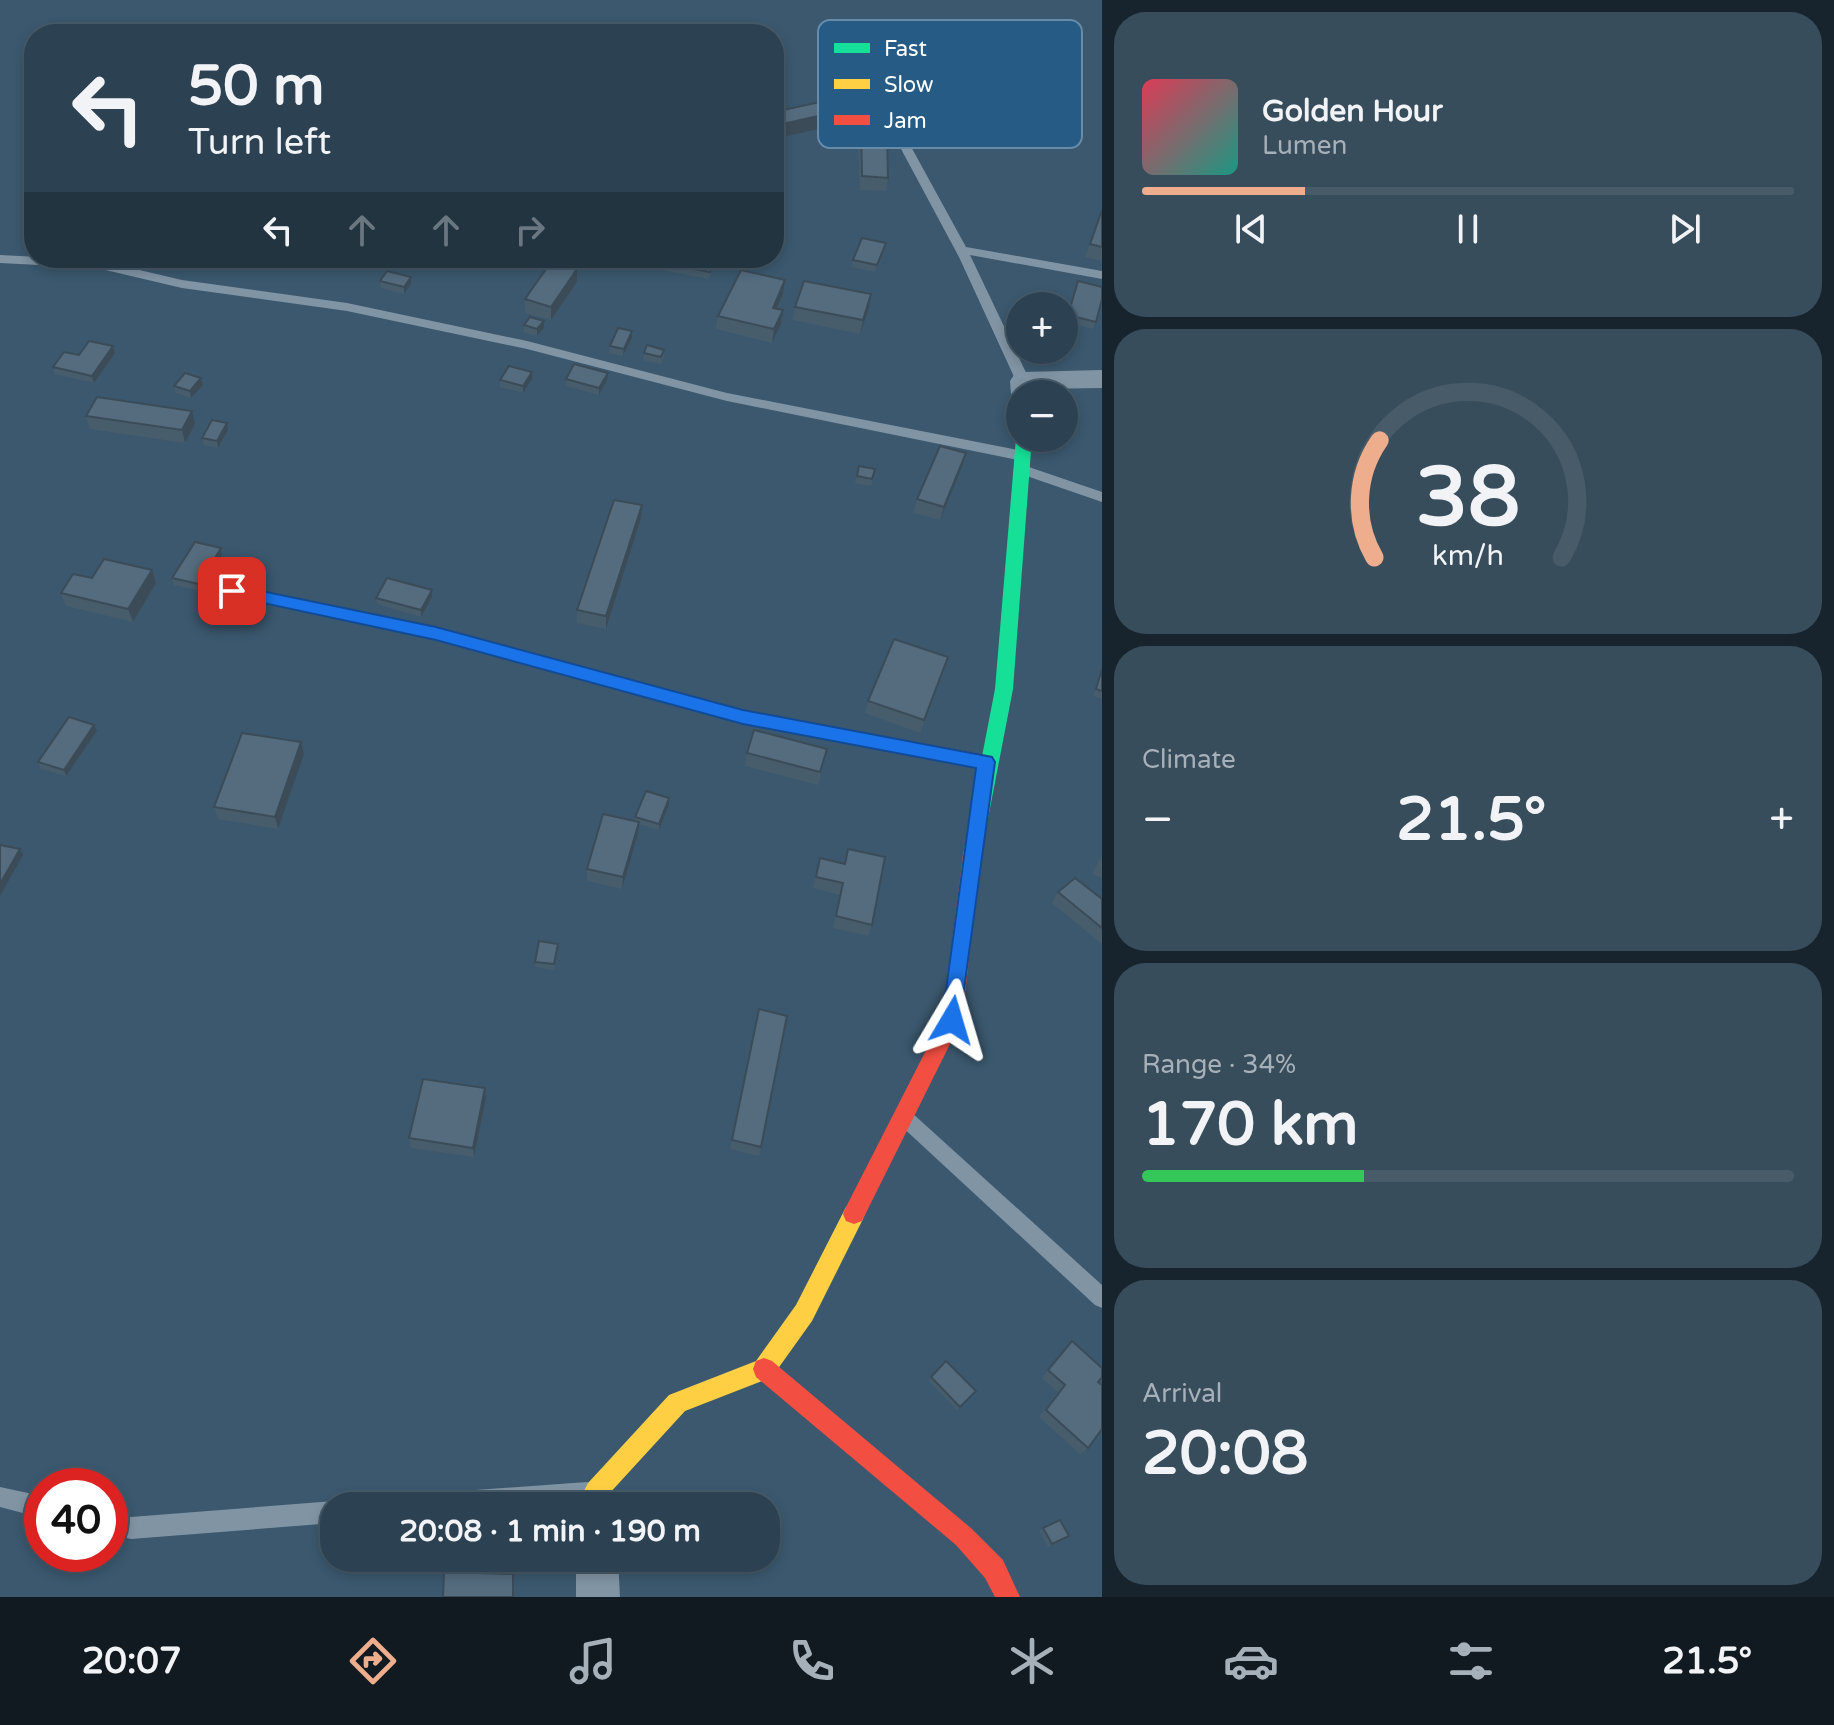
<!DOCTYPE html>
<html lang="en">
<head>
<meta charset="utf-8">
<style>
  :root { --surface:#2c4252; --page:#384d5c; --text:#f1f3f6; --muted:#a6b0b8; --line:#485b69; --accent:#eead8d }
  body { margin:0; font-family:"Varela Round",sans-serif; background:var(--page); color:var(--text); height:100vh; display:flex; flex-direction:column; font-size:30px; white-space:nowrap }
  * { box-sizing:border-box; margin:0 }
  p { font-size:26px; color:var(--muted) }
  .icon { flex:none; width:44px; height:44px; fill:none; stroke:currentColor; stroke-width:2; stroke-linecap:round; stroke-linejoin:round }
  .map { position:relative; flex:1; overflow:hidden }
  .panel { display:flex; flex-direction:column; gap:12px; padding:12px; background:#18242d; width:732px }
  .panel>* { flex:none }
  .hud { position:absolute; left:24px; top:24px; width:760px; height:244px; border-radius:32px; box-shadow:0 4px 12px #0003,0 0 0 2px var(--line); background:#2c4252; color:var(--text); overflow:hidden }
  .tools { position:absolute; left:1006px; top:292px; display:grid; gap:16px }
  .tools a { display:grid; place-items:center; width:72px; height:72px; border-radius:50%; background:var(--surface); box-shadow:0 4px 12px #0003,0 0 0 2px var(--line); font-size:40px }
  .speed { position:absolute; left:24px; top:1468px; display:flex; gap:16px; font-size:40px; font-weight:700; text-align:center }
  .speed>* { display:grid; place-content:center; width:104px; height:104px; border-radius:50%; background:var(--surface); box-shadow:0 4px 12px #0003,0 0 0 2px var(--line); line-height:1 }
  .speed .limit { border:12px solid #d22; background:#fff; color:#111 }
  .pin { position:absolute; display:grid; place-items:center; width:68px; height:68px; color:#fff; margin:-34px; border-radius:16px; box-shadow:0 4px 12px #0006 }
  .me { position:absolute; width:88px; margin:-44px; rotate:7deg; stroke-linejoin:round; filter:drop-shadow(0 0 6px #0008) }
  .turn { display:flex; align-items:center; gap:28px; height:168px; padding:0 32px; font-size:36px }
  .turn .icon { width:104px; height:104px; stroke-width:2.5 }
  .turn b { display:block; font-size:56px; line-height:68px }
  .lanes { display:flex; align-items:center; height:76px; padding:0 32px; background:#0003; justify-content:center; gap:40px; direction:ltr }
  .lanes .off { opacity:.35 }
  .big { font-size:60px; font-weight:700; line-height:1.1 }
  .panel .tile { flex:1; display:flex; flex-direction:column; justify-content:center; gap:12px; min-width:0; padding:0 28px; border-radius:32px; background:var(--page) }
  .panel .dial { align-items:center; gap:0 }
  .dial svg { height:208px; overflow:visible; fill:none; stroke:var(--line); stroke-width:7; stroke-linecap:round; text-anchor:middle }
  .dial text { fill:var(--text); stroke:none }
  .song { display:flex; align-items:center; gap:24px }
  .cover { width:96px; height:96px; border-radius:12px; background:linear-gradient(135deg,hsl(350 70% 55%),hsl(170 70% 35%)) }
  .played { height:8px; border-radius:4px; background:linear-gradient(90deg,var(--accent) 25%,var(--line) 25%) }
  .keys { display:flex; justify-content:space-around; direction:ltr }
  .heat { display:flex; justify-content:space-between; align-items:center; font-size:44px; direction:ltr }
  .charge { height:12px; border-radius:6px; background:linear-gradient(90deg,#34c759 34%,var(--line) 0) }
  .trip { position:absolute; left:320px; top:1492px; width:460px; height:80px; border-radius:32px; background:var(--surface); box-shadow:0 4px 12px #0003,0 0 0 2px var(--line); font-weight:700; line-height:80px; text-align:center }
  .dock { display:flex; height:128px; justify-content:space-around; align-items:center; background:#121a21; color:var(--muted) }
  .dock .icon { width:56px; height:56px }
  .dock .current { color:var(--accent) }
  .dock b { font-size:36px; color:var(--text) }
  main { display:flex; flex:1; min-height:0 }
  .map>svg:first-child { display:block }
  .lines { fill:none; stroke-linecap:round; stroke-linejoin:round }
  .lane { fill:#8194a4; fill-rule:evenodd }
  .street { fill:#8194a4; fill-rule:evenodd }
  .fast { fill:#16e098; fill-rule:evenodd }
  .slow { fill:#ffcf43; fill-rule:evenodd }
  .jam { fill:#f24e42; fill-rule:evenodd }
  .wall { fill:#485d6c }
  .shaded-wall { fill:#3b4c58 }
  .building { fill:#546c7e; stroke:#3b4c58; stroke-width:2 }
  .route { fill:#1a73e8; stroke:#114b97; stroke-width:2 }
  .key { fill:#255b84; stroke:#668ca9; stroke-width:2 }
  .key-label { font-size:22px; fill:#fff }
</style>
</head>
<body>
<main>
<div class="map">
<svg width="1102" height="1597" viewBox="0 0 1102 1597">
  <rect width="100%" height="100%" fill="#3b586e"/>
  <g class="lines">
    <!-- lane -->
    <g class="lane">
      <polygon points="843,37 852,39 966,247 1102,271 1102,279 970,255 1030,381 1028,384 1018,384 1016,381 959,257 842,39"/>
      <polygon points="0,255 97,260 182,280 347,303 527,341 727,393 1023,451 1030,456 1023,461 727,401 527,349 347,311 182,288 97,268 0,263"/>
      <polygon points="1023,465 1102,492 1102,502 1018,473 1016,470"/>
      <polygon points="905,1109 911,1112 1102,1285 1102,1308 1095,1305 899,1124 896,1118 899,1112"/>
      <polygon points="587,1482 594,1485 597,1492 594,1499 587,1502 542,1506 395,1506 399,1499 406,1495"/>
      <polygon points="0,1487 42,1496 42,1518 0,1507"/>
      <polygon points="334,1501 342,1506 334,1506 334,1523 131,1539 110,1534 110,1512 131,1517"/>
    </g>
    <!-- street -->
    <g class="street">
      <polygon points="1102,370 1102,388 1037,389 1037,394 1020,394 1020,402 1011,394 1010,381 1014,375 1023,372"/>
      <polygon points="576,1558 618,1558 620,1597 576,1597"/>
    </g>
    <!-- fast -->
    <g class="fast">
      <polygon points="1020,434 1020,438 1032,438 1013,689 981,855 979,860 972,863 965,860 963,855 995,689 1016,438"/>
      <polygon points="232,585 436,627 743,710 883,736 889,738 892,743 889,748 883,750 743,724 436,639 226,595 224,591 226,587"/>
    </g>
    <!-- slow -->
    <polygon class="slow" points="854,1204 862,1207 865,1214 862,1221 812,1321 772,1377 685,1411 608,1495 609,1506 585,1506 584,1491 588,1483 669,1395 756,1361 796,1305 846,1207"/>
    <!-- jam -->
    <g class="jam">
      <polygon points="883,736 986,755 992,757 995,762 992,767 986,769 883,750 877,748 874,743 877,738"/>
      <polygon points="972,847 979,850 981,855 962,1020 862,1221 854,1224 846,1221 843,1214 846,1207 942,1019 963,855 965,850"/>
      <polygon points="764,1358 772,1361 972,1529 1003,1560 1020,1597 995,1597 985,1578 956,1545 756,1377 753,1369 756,1361"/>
    </g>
  </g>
  <!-- wall -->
  <g class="wall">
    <polygon points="1013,87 1049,107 1042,128 1006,123"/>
    <polygon points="861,133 888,178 886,191 860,190 858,147"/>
    <polygon points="1102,210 1102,261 1085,257"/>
    <polygon points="884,250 875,272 852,267 853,260"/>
    <polygon points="715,258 709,279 662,270 662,263"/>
    <polygon points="411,277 411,284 404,294 381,288 380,281"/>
    <polygon points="785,280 783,294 777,309 781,324 772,343 716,329 718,316"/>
    <polygon points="1078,281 1102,299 1093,329 1066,322"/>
    <polygon points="577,282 551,320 525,313 525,299"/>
    <polygon points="871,294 869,308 860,334 793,320 795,307"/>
    <polygon points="524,325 544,328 537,336 524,332"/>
    <polygon points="632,338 623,356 609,353 610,346"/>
    <polygon points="113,346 115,353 94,383 55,374 53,367"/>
    <polygon points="664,350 664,357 661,364 643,360 644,353"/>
    <polygon points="608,373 607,380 599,395 566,386 566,379"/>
    <polygon points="201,378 203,385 191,398 176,393 174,386"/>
    <polygon points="532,379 523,393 500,387 500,380"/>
    <polygon points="86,416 195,424 185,443 90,429"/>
    <polygon points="227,423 228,430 218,448 204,445 202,438"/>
    <polygon points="859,466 875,469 871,486 855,483"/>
    <polygon points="962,467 940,520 913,513 917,499"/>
    <polygon points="641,518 606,629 577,623 577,610"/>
    <polygon points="222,555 200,591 174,585 172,578"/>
    <polygon points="152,570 156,583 133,622 66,606 61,593 92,578"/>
    <polygon points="432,590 432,597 421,617 377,604 376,598"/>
    <polygon points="948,657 920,733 865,713 868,701"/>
    <polygon points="1102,669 1102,699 1093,696"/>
    <polygon points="97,731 66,776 41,769 38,762"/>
    <polygon points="301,742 304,754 278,829 218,819 214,807"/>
    <polygon points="827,749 818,785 745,766 747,753"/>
    <polygon points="669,798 669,805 659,830 639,824 638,834 622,889 587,881 587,869 635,821 635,817"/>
    <polygon points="848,849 872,925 868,936 833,928 840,895 813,888 820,858 844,864"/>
    <polygon points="1102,855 1102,878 1092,874"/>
    <polygon points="1058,892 1102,899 1102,944 1052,903"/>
    <polygon points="558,944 554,970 535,967 535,962"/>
    <polygon points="759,1009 761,1147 759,1156 730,1149"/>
    <polygon points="485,1088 486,1098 474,1157 411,1148 409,1138"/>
    <polygon points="1072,1341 1098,1382 1088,1448 1080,1454 1039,1417 1058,1392 1042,1378"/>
    <polygon points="931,1377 976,1391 957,1410 929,1381"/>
    <polygon points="1043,1528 1065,1539 1048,1547 1040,1531"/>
    <polygon points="369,1558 399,1558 399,1562 371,1560"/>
  </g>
  <!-- shaded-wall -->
  <g class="shaded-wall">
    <polygon points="866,105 863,119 774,139 774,126"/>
    <polygon points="577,269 577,282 551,320 551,307"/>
    <polygon points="411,277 411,284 404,294 404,287"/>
    <polygon points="785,280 783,294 771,321 773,308"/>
    <polygon points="871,294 869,308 860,334 863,320"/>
    <polygon points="783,310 781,324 772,343 774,329"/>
    <polygon points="544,321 544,328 537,336 537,329"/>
    <polygon points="632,331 632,338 623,356 624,349"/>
    <polygon points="113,346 115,353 94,383 92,376"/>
    <polygon points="532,372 532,379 523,393 523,386"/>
    <polygon points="608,373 607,380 599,395 599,388"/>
    <polygon points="201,378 203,385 191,398 190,391"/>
    <polygon points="192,411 195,424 185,443 182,430"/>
    <polygon points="227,423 228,430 218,448 217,441"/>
    <polygon points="966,453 962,467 940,520 944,507"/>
    <polygon points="642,505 641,518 606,629 606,616"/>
    <polygon points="221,548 222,555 200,591 199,584"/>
    <polygon points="152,570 156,583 133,622 128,609"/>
    <polygon points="432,590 432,597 421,617 421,610"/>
    <polygon points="94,725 97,731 66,776 64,770"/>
    <polygon points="301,742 304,754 278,829 275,817"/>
    <polygon points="669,798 669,805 659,830 659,824"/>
    <polygon points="639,822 638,834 622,889 623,877"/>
    <polygon points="20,849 23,855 0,896 0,884"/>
    <polygon points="485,1088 486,1098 474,1157 473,1148"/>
  </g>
  <!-- building -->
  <g class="building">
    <polygon points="856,94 866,105 774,126 774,112"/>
    <polygon points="861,133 887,134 888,178 862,176"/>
    <polygon points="1102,210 1102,247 1090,244"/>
    <polygon points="862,238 886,243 877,265 853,260"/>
    <polygon points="664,258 714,258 710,272 662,263"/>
    <polygon points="551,262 577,269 551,307 525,299"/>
    <polygon points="741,270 785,280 773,308 783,310 774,329 718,316"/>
    <polygon points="387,271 411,277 404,287 380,281"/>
    <polygon points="804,281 871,294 863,320 795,307"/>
    <polygon points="1078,281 1102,287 1102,299 1096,322 1068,315"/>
    <polygon points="530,317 544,321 537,329 524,325"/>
    <polygon points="618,328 632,331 624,349 610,346"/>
    <polygon points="89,341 113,346 92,376 53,367 64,352 79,355"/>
    <polygon points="647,345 664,350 661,357 644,353"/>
    <polygon points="574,364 608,373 599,388 566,379"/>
    <polygon points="509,366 532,372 523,386 500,380"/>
    <polygon points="185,373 201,378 190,391 174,386"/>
    <polygon points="97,397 192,411 182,430 86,416"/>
    <polygon points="212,420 227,423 217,441 202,438"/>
    <polygon points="940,446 966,453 944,507 917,499"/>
    <polygon points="859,466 875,469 872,479 857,476"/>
    <polygon points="614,500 642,505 606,616 577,610"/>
    <polygon points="195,542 221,548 199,584 172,578"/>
    <polygon points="104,559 152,570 128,609 61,593 73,574 92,578"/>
    <polygon points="387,578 432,590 421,610 376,598"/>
    <polygon points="894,639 948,657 924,720 868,701"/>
    <polygon points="1102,669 1102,691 1096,689"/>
    <polygon points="69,717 94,725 64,770 38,762"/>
    <polygon points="754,730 827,749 820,772 747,753"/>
    <polygon points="242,733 301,742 275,817 214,807"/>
    <polygon points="646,791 669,798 659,824 635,817"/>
    <polygon points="603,814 639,822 623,877 587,869"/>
    <polygon points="0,845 20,849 0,884"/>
    <polygon points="848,849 885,857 872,925 836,916 843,883 816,877 820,858 845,864"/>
    <polygon points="1075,878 1102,899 1102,928 1058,892"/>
    <polygon points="539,941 558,944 554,964 535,962"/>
    <polygon points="759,1009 787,1016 761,1147 732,1140"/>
    <polygon points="423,1079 485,1088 473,1148 409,1138"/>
    <polygon points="1072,1341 1102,1368 1102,1377 1098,1382 1102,1385 1102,1429 1088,1448 1046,1410 1065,1385 1048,1370"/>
    <polygon points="946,1361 976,1391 960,1407 931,1377"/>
    <polygon points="1060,1520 1069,1536 1052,1544 1043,1528"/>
    <polygon points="371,1558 398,1558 398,1560"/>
    <polygon points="444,1572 513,1574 513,1597 443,1597"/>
  </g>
  <!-- route -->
  <polygon class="route" points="232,585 436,627 743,710 992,757 995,762 959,1026 945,1026 942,1020 976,768 743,724 436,640 226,595 223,591"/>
  <!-- legend -->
  <rect x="818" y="20" width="264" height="128" rx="12" class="key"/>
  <rect x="834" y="43" width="36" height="10" fill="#16e098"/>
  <rect x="834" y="79" width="36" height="10" fill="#ffcf43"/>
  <rect x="834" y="115" width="36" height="10" fill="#f24e42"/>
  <g class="key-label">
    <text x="884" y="56">Fast</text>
    <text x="884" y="92">Slow</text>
    <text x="884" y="128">Jam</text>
  </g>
</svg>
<div class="tools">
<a>+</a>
<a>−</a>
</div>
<div class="speed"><div class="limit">40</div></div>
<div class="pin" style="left:232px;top:591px;background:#d93025"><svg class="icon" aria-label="arrive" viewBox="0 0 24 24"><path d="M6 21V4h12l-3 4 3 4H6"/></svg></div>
<svg class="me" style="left:952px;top:1020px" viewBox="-20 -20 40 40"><path d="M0-17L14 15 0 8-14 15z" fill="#1a73e8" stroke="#fff" stroke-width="4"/></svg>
<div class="trip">20:08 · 1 min · 190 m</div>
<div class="hud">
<div class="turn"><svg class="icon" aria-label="left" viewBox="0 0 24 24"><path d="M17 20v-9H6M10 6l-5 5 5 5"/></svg><div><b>50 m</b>Turn left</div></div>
<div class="lanes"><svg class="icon" aria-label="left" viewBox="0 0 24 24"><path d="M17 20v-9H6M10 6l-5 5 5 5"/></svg><svg class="icon off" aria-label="ahead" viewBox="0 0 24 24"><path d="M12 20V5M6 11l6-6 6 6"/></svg><svg class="icon off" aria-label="ahead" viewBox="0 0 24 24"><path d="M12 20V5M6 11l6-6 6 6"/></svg><svg class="icon off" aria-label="right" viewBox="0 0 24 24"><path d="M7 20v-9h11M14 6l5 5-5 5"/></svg></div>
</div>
</div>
<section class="panel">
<div class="tile">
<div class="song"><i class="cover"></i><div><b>Golden Hour</b><p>Lumen</p></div></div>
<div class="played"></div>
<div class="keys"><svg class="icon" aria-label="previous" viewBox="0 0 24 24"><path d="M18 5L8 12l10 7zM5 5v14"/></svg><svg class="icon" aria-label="pause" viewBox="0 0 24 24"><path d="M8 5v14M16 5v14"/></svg><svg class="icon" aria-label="next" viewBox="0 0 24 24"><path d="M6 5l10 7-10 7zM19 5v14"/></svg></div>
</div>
<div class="tile dial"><svg viewBox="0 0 100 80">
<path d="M14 69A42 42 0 1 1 86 69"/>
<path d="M14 69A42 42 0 0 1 16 24" stroke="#eead8d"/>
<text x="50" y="56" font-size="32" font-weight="700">38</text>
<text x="50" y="72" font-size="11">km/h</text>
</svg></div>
<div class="tile"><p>Climate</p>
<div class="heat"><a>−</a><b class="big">21.5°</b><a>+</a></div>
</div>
<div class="tile"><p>Range · 34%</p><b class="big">170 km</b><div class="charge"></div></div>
<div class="tile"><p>Arrival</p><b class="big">20:08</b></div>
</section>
</main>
<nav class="dock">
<b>20:07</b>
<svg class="icon current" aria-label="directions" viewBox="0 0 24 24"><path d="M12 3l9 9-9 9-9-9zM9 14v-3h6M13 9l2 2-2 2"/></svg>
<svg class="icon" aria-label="music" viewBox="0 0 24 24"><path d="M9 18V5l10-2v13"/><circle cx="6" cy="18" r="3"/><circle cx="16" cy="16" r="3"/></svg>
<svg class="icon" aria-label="phone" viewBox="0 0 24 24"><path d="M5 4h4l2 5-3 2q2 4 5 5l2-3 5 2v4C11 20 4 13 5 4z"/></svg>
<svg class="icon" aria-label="climate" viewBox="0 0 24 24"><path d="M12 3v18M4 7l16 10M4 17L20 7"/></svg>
<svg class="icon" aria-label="car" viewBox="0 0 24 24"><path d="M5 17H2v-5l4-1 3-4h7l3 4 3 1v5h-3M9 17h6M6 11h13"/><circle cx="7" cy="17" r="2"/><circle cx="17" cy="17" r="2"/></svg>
<svg class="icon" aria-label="filters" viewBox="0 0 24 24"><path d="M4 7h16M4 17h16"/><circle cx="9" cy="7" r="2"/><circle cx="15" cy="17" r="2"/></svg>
<b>21.5°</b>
</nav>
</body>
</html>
